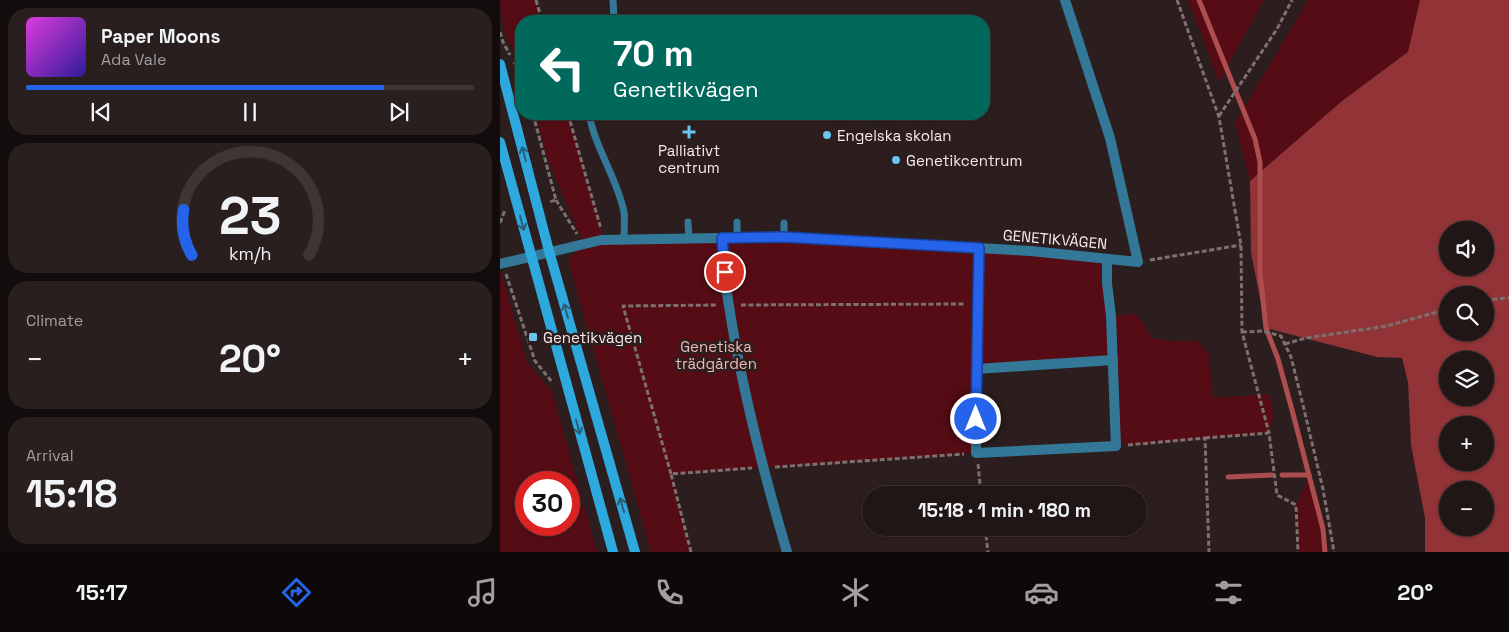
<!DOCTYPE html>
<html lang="en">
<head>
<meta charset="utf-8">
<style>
  :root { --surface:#211616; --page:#291f1f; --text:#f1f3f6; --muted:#a29fa1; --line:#3e3535; --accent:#2563eb }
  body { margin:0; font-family:"Space Grotesk",sans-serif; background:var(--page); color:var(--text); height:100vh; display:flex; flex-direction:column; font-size:19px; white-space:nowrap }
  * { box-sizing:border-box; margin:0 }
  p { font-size:16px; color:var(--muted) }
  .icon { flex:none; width:28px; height:28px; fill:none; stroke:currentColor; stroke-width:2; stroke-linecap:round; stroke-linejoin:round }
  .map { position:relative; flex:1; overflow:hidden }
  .side { display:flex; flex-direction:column; gap:8px; padding:8px; background:#120c0c; width:500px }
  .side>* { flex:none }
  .guide { position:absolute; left:15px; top:15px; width:475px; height:105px; border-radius:20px; box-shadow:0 1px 4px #0004,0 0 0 1px var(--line); background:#00695c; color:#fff; overflow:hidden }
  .buttons { position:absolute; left:939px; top:221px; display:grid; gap:10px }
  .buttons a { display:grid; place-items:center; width:55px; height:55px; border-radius:50%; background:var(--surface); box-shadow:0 1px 4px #0004,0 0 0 1px var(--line); font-size:25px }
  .speed { position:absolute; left:15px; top:471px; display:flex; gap:10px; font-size:25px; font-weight:700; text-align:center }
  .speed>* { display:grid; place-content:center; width:65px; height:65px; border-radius:50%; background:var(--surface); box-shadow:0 1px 4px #0004,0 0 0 1px var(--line); line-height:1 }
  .speed .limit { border:8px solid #d22; background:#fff; color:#111 }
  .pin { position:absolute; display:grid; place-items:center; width:42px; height:42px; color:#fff; margin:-21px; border:2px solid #fff; border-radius:50%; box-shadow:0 1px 5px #0007 }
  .me { position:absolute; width:55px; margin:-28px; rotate:0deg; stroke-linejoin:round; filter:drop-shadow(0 0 4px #0008) }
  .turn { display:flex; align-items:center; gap:18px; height:105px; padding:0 15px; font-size:22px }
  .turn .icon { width:65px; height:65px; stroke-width:2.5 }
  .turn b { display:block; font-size:35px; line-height:42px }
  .big { font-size:38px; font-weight:800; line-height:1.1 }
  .side .tile { flex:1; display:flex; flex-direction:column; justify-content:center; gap:8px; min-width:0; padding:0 18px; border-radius:20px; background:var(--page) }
  .side .dial { align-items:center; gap:0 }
  .dial svg { height:130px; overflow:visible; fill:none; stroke:var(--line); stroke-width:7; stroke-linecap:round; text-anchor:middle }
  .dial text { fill:var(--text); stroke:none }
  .song { display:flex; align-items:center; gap:15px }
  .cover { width:60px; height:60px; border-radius:8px; background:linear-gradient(135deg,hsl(300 70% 55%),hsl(250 70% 35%)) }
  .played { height:5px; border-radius:2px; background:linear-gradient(90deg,var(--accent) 80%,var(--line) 80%) }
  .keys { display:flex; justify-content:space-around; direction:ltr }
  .heat { display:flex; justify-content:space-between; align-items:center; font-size:28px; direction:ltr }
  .trip { position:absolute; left:362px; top:486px; width:285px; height:50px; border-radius:25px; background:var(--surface); box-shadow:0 1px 4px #0004,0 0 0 1px var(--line); font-weight:800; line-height:50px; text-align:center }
  .tabs { display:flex; height:80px; justify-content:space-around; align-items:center; background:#0d0909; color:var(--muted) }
  .tabs .icon { width:35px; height:35px }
  .tabs .selected { color:var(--accent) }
  .tabs b { font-size:22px; color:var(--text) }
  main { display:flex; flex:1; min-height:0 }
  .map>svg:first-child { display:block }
  .green { fill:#550c14; fill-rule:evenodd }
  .forest { fill:#913337; fill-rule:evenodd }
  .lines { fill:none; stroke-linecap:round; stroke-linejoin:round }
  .stream { stroke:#ae4d4f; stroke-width:5 }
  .path { stroke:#7d7170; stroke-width:3; stroke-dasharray:5 2.5; stroke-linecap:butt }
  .lane { stroke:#347898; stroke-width:7 }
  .street { stroke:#347898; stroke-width:10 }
  .secondary { stroke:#2ea9dd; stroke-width:10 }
  .oneway { stroke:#2d5d74 }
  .route-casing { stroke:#184099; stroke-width:12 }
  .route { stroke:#2563eb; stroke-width:9 }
  .poi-dot { fill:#68c4f0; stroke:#2c1e1e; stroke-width:2 }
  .labels { text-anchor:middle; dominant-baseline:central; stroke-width:5; stroke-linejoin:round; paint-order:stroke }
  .poi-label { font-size:15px; fill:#f5ebea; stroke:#2c1e1e; text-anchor:start }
  .street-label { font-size:15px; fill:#f5ebea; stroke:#2c1e1e }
  .park-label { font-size:15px; fill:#eeb8b6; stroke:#2c1e1e }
</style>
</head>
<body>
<main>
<section class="side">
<div class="tile">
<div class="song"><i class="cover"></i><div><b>Paper Moons</b><p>Ada Vale</p></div></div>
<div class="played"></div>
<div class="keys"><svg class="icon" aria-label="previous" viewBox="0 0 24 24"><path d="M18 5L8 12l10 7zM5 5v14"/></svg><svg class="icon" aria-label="pause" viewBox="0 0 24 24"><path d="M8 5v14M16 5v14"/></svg><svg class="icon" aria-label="next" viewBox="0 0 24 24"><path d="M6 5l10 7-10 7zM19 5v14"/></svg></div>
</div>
<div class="tile dial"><svg viewBox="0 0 100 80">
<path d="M14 69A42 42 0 1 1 86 69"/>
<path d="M14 69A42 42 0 0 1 9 41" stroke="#2563eb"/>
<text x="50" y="56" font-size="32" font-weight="700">23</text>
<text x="50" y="72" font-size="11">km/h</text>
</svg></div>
<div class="tile"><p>Climate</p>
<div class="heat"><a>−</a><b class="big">20°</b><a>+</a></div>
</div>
<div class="tile"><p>Arrival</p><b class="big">15:18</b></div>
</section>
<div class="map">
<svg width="1009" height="552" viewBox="0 0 1009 552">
  <rect width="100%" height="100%" fill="#2c1e1e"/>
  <!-- green -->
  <g class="green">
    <path d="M 0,0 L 35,0 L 42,21 L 21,21 L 21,67 C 9,44 0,27 0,0 Z"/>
    <polygon points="688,0 764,0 719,82"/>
    <polygon points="808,0 920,0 908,52 842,101 750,181 735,123"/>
    <polygon points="36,114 68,114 101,229 101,239 284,237 607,259 611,316 636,314 644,324 652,338 670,341 697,341 709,354 713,398 769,394 774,414 769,433 616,446 613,360 476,369 476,453 171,474 191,552 151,552 68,260 83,243 47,157"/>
    <path d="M 0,270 L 28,364 L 52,391 L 97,552 L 0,552 ZM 69,482 L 69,525 L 26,525 L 26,482 Z"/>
    <polygon points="809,475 823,529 825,552 798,552 796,505"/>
  </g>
  <!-- forest -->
  <path class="forest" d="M 920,0 L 1009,0 L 1009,552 L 925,552 L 925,518 L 911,445 L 908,382 L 902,358 L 877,357 L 766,328 L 751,253 L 750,181 L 842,101 L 908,52 ZM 948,230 L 985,230 L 985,268 L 948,268 ZM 948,295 L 985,295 L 985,332 L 948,332 ZM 948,360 L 985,360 L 985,398 L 948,398 ZM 948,425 L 985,425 L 985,462 L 948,462 ZM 948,490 L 985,490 L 985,528 L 948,528 Z"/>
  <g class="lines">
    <!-- stream -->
    <g class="stream">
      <polyline points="699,0 755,139 760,162 760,273 766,328 778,359 792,410 823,529 825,552"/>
      <polyline points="782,475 809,475"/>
      <polyline points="728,477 772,475"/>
    </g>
    <!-- path -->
    <g class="path">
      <polyline points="36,0 42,21"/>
      <polyline points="677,0 719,117 741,245 742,332 769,433"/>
      <polyline points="0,32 3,42 10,55"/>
      <polyline points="14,62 21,76"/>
      <polyline points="33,114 56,200 49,202"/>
      <polyline points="68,114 101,229"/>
      <polyline points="719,116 777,29 792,0"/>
      <polyline points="56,200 77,234"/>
      <polyline points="0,223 5,210"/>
      <polyline points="650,260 741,245"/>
      <polyline points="6,274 35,361 52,382"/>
      <polyline points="985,300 1009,298"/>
      <polyline points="241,305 465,304"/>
      <polyline points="742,332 763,331 781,336 791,357 802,401 823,489 834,552"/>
      <polyline points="785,344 806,338 887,326 948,309"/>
      <polyline points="705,438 769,433 777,495 796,505 798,552"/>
      <polyline points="628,445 705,438 709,552"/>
      <polyline points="478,464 481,495"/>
      <polyline points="275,467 464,454"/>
      <polyline points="171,474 123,306 218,305"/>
      <polyline points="485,528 488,552"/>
      <polyline points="191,552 171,474 252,468"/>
    </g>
    <!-- lane -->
    <g class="lane">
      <polyline points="113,0 114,21"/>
      <path d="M 89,114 C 95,148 117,178 124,212 C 125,220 124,230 124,239"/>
      <polyline points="188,222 189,238"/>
      <polyline points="284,223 284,237"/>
      <polyline points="237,238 237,222"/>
    </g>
    <!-- street -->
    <g class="street">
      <path d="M 222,238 C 224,261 225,284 229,306 C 242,390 263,471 287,552"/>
      <polyline points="479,248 476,369 476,453 616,446 611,316 607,283 607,259"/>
      <polyline points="0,264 101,240 284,237 531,251 638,262 610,138 565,0"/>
      <polyline points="476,369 613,360"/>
    </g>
    <!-- secondary -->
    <g class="secondary">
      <polyline points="0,64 49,251 135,552"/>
      <polyline points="0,142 113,552"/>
    </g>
  </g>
  <!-- one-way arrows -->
  <defs><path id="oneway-shaft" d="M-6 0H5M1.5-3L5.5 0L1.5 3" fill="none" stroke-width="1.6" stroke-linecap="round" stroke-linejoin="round" transform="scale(1.25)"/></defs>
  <g class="oneway">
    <use href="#oneway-shaft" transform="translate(24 154) rotate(-105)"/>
    <use href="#oneway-shaft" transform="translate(22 223) rotate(75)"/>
    <use href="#oneway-shaft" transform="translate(66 311) rotate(-106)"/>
    <use href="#oneway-shaft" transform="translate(78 427) rotate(75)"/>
    <use href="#oneway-shaft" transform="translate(122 505) rotate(-106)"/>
  </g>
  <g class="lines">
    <defs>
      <polyline id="route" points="225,272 222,238 284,237 479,248 476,419"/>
    </defs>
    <!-- route casing -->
    <use href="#route" class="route-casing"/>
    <!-- route -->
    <use href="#route" class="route"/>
  </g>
  <!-- markers -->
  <g class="poi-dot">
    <path d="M186.5 124.5h5v5h5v5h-5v5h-5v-5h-5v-5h5z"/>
    <circle cx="327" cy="135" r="5"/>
    <circle cx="396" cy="160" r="5"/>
    <rect x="28" y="332" width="10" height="10" rx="2.5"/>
  </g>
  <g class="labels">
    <!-- poi labels -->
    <g class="poi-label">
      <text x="337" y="135">Engelska skolan</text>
      <text x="189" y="150" text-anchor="middle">Palliativt<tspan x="189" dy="17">centrum</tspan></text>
      <text x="406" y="160">Genetikcentrum</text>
      <text x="43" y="337">Genetikvägen</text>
    </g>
    <!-- street labels -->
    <g class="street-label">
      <text transform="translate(555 239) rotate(5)">GENETIKVÄGEN</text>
    </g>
    <!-- park labels -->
    <g class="park-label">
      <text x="216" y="346">Genetiska<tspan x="216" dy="17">trädgården</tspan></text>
    </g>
  </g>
</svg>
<div class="buttons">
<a><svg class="icon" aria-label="sound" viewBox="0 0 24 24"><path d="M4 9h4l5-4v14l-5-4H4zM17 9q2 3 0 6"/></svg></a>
<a><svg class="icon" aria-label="search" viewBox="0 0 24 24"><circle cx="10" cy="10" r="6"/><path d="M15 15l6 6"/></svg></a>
<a><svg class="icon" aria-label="layers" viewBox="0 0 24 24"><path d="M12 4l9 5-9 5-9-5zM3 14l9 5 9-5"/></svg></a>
<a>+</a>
<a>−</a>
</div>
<div class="speed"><div class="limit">30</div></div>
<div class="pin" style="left:225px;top:272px;background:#d93025"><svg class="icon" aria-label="arrive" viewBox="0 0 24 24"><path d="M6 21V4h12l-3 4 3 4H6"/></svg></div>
<svg class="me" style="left:476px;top:419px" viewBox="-20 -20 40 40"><circle r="17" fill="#2563eb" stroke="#fff" stroke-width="3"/><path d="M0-11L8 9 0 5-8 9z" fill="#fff"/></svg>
<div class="trip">15:18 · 1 min · 180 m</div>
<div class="guide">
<div class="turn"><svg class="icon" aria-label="left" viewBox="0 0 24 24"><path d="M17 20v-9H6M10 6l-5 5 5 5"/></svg><div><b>70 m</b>Genetikvägen</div></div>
</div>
</div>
</main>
<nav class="tabs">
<b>15:17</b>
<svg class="icon selected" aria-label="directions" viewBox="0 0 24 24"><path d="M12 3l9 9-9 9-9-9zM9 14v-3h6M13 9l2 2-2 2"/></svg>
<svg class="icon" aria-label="music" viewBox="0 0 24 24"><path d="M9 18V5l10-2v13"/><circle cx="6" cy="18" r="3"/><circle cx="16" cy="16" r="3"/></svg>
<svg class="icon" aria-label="phone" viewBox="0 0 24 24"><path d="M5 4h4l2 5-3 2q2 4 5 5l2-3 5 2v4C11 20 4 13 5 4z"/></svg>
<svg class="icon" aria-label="climate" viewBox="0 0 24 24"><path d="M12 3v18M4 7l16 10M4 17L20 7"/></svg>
<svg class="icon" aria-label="car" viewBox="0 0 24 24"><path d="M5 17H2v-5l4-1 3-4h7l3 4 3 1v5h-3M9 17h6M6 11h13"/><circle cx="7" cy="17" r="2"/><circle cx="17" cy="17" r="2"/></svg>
<svg class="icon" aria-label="filters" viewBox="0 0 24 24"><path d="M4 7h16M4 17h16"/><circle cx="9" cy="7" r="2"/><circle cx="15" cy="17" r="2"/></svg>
<b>20°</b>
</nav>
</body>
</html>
